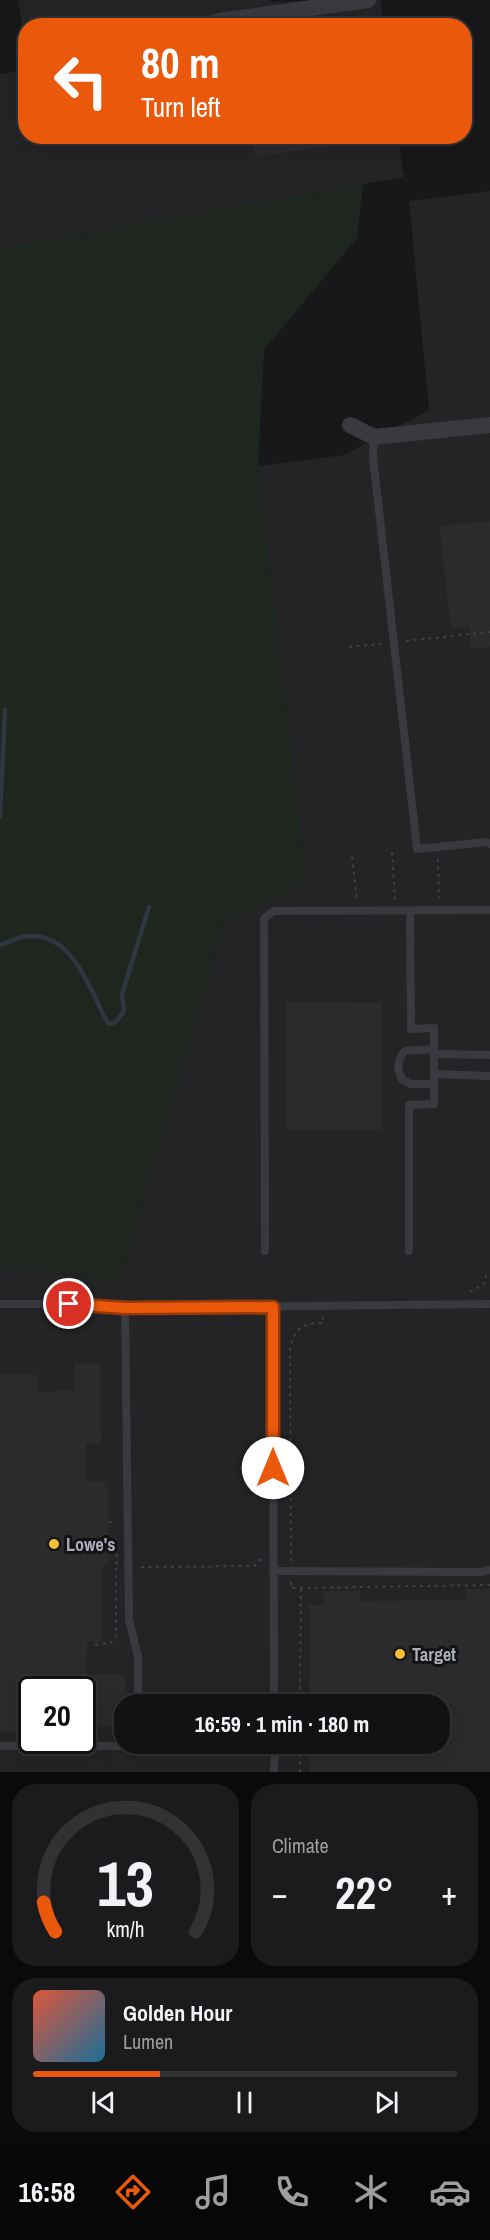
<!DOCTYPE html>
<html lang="en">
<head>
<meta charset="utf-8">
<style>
  :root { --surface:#121214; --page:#1b1b1d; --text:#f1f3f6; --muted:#9c9ea0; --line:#313234; --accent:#ea580c }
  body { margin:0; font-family:"Archivo Narrow",sans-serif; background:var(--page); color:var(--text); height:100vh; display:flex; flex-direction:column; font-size:22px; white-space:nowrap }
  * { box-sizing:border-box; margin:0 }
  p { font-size:20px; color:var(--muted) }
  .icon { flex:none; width:33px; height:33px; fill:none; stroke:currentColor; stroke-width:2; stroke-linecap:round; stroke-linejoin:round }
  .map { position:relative; height:1772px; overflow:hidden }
  .sheet { display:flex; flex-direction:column; gap:12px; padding:12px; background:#0a0a0b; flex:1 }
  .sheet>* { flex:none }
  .banner { position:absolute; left:18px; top:18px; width:454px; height:126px; border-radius:24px; box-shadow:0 6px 24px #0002,0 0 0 2px var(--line); background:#ea580c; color:#fff; overflow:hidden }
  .speed { position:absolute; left:18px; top:1676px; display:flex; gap:12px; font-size:30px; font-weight:700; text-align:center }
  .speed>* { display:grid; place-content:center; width:78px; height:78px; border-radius:50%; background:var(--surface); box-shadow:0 6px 24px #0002,0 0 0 2px var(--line); line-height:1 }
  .speed .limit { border:3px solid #111; border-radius:9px; background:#fff; color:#111 }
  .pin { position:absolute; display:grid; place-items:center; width:51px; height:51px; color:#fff; margin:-26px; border:3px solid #fff; border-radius:50%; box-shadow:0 2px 6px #0007 }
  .me { position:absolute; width:66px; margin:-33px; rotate:0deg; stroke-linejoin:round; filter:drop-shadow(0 0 4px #0008) }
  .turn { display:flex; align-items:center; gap:21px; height:126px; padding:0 24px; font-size:27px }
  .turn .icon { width:78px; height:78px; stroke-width:2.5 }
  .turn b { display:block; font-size:42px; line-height:51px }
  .big { font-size:45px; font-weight:800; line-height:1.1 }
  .sheet .widget { flex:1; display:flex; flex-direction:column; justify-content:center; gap:9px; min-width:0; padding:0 21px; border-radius:24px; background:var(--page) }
  .sheet .dial { align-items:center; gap:0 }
  .dial svg { height:156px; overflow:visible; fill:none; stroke:var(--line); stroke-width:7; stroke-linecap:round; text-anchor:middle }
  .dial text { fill:var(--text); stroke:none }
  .song { display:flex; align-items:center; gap:18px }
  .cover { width:72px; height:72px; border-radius:9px; background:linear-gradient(135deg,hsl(10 70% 55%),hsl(200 70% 35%)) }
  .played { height:6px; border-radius:3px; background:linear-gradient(90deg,var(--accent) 30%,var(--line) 30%) }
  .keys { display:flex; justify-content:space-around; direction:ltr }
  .heat { display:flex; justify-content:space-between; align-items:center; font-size:33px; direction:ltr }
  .sheet .tiles { flex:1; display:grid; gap:12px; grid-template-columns:1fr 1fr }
  .widget:last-child { grid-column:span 2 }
  .trip { position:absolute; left:114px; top:1694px; width:336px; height:60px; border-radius:24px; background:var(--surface); box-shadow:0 6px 24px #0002,0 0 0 2px var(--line); font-weight:800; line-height:60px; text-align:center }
  .tab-bar { display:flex; height:96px; justify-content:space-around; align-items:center; background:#070708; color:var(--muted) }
  .tab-bar .icon { width:42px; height:42px }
  .tab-bar .active { color:var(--accent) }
  .tab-bar b { font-size:27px; color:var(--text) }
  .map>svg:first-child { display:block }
  .built { fill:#242427; fill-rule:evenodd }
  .green { fill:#1e261f }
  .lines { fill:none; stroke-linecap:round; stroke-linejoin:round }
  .stream { stroke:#2e363f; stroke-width:4.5 }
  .building { fill:#2b2b2e }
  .path { stroke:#3f4146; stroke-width:2; stroke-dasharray:3 4.5; stroke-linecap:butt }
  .service { stroke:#393a3f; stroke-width:8 }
  .minor { stroke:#393a3f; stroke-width:16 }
  .route-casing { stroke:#983908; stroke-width:15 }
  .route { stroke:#ea580c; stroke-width:10 }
  .poi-dot { fill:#f6c034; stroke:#131315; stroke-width:2 }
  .labels { text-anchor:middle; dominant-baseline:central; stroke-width:6; stroke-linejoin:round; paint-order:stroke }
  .poi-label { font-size:18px; font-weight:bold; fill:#aaaeba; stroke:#131315; text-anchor:start }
</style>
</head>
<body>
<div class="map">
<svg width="490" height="1772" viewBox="0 0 490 1772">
  <rect width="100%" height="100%" fill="#18181a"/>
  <!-- built -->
  <g class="built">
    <polygon points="18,0 268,0 269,2 380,0 384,25 26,26 25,42"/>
    <polygon points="25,70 26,136 398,137 404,177 0,248 0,74"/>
    <path d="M 490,191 L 490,1772 L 0,1772 L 0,1266 L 120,1281 L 224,923 L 307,882 L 258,466 L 344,455 L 429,410 L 409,201 ZM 32,1689 L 82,1689 L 82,1740 L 32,1740 ZM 124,1704 L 440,1704 L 440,1743 L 124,1743 Z"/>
  </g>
  <!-- green -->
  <polygon class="green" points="363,184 357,238 264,350 258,466 307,882 224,923 120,1281 0,1266 0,248"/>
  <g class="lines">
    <!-- stream -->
    <g class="stream">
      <polyline points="0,817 5,710"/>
      <path d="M 0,945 C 7,943 15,939 22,937 C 63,929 81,969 96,999 C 100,1007 103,1017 109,1024 L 116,1022 L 124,1011 L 122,994 L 149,907"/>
    </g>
  </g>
  <!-- building -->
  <g class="building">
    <polygon points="252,136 352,136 352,143 255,157"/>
    <polygon points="490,521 490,647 471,649 469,626 451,628 439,526"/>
    <polygon points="286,1002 382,1003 382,1131 286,1130"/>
    <polygon points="74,1364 100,1364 101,1443 86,1444 86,1481 108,1481 109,1565 102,1566 102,1642 87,1642 87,1675 125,1674 124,1726 82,1725 82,1689 32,1689 32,1733 0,1732 0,1374 38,1375 38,1392 75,1390"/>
    <polygon points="466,1589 490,1589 490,1772 310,1772 310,1743 440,1743 440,1704 310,1704 309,1605 324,1605 324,1591 360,1591 360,1601 466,1600"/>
  </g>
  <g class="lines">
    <!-- path -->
    <g class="path">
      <polyline points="406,641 490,632"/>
      <polyline points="349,647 382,644"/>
      <polyline points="392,852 395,900"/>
      <polyline points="352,857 357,899"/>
      <polyline points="438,859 439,898"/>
      <polyline points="470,1292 485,1283 486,1274"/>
      <polyline points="109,1522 116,1523"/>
      <polyline points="116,1539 117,1568"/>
      <path d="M 291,1561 L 290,1349 C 294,1328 303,1323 323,1323 L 323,1317"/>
      <polyline points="141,1567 254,1566 259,1560 264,1560"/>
      <polyline points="291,1582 291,1588 490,1585"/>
      <polyline points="95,1645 112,1642 116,1636 116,1568"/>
      <polyline points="300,1704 301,1587"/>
      <polyline points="300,1772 300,1743"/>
    </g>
    <!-- service -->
    <g class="service">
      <polyline points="374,437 373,457 417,849 486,842 490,844"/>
      <path d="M 434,1049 L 405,1051 C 397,1060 396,1070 403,1080 L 411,1084 L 434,1084"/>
      <polyline points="434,1054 490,1055"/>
      <polyline points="434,1074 490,1076"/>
      <polyline points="265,1251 264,919 273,911 490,910"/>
      <polyline points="409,1251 409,1105 434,1104 434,1028 411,1029 410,911"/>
      <polyline points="0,1304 69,1304 125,1308"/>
      <polyline points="273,1307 274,1704"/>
      <polyline points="273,1571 481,1572 490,1570"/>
      <polyline points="138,1704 138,1657 129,1619 125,1308 490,1304"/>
      <polyline points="139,1743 139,1746 275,1746"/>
      <polyline points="0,1746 139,1746"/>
      <polyline points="274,1772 275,1743"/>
    </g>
    <!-- minor -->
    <g class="minor">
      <polyline points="206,26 219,21 368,0"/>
      <polyline points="350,425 374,437 490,425"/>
    </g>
  </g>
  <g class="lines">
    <defs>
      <polyline id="route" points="69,1304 125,1308 273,1307 273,1468"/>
    </defs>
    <!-- route casing -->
    <use href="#route" class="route-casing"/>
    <!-- route -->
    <use href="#route" class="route"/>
  </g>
  <!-- markers -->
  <g class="poi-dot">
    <circle cx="54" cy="1544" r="6"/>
    <circle cx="400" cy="1654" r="6"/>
  </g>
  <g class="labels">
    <!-- poi labels -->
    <g class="poi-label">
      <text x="66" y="1544">Lowe's</text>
      <text x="412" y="1654">Target</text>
    </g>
  </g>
</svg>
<div class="speed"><div class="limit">20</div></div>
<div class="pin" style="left:69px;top:1304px;background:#d93025"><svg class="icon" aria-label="arrive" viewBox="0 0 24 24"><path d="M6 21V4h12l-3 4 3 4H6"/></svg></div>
<svg class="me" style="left:273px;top:1468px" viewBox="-20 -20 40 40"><circle r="19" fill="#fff"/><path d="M0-13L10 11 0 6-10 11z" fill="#ea580c"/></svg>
<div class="trip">16:59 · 1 min · 180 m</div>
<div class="banner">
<div class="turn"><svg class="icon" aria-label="left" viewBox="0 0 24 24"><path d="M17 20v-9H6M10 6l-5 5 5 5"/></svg><div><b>80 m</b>Turn left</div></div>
</div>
</div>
<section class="sheet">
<div class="tiles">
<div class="widget dial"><svg viewBox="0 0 100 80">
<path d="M14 69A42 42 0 1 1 86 69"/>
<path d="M14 69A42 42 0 0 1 8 54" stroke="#ea580c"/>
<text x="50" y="56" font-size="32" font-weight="700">13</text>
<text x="50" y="72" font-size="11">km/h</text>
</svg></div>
<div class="widget"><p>Climate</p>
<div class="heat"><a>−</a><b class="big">22°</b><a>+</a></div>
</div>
<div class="widget">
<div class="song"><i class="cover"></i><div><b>Golden Hour</b><p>Lumen</p></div></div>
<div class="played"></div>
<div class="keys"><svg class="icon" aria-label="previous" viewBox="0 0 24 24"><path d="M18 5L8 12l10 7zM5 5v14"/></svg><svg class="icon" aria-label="pause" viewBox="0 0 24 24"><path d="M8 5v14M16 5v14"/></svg><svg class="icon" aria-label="next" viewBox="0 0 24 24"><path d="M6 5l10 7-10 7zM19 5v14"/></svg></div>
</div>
</div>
</section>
<nav class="tab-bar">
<b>16:58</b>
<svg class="icon active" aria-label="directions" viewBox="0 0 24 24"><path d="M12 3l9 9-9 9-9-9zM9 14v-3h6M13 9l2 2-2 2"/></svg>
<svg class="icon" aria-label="music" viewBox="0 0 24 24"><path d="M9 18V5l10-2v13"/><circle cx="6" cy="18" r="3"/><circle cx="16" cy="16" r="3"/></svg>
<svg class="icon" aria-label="phone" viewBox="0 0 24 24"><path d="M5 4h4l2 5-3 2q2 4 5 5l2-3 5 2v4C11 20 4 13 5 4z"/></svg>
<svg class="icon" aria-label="climate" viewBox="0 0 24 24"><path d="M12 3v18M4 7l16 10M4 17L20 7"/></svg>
<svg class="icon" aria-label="car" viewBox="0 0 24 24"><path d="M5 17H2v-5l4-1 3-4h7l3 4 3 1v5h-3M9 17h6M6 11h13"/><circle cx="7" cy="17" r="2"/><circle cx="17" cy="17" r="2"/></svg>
</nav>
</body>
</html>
